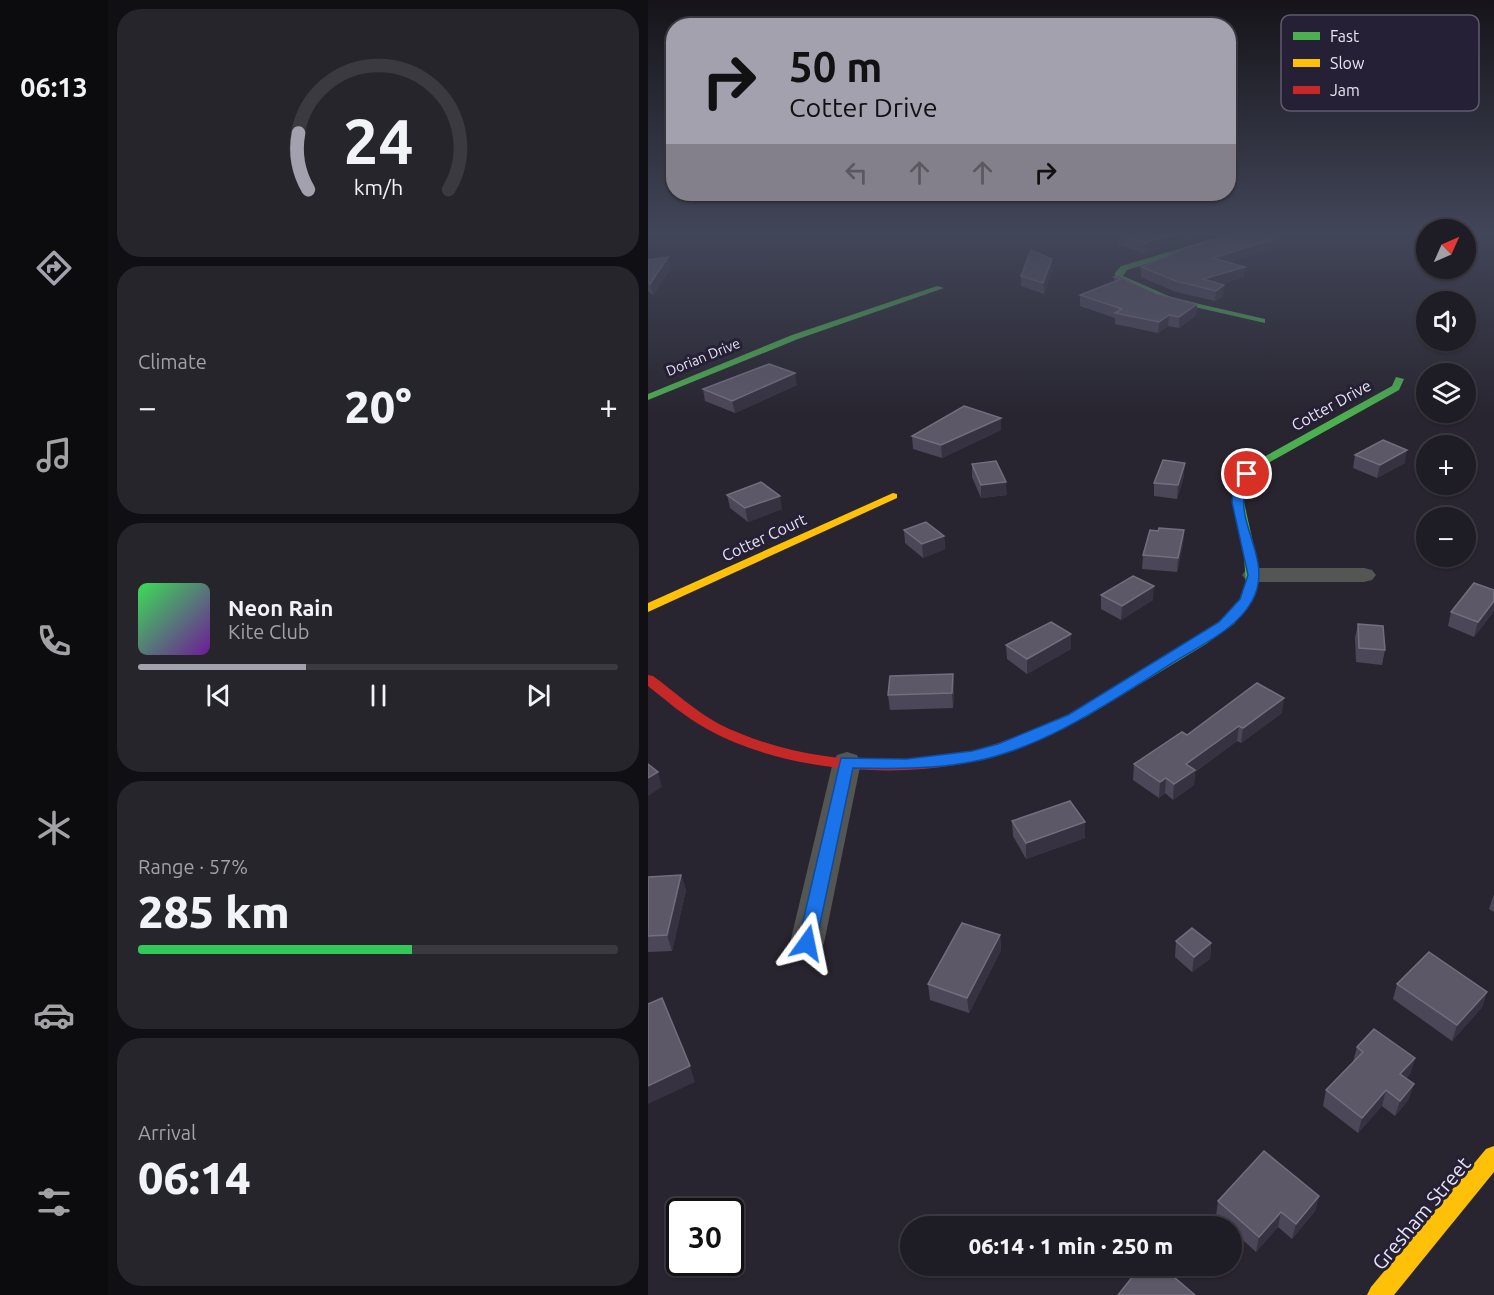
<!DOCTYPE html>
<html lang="en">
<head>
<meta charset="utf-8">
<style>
  :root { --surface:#1e1c24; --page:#26252c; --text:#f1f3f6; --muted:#a1a1a6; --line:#3c3a41; --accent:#a4a1af }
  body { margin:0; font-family:Ubuntu,sans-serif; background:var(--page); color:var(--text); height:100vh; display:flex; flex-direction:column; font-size:22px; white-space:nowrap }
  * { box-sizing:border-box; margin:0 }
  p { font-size:20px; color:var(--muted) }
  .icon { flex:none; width:33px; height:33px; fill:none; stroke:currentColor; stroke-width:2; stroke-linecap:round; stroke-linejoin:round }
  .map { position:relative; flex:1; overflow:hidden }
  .details { display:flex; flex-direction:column; gap:9px; padding:9px; background:#100f14; width:540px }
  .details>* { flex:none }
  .guide { position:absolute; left:18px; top:18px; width:570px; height:183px; border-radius:24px; box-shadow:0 2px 4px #0004,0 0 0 2px var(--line); background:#a4a1af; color:#111; overflow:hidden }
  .needle { width:39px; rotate:45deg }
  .tools { position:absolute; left:768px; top:219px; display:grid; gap:12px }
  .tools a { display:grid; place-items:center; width:60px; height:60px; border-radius:50%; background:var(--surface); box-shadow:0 2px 4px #0004,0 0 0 2px var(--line); font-size:30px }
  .speed { position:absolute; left:18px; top:1198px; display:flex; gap:12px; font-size:30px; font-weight:700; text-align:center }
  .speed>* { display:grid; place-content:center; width:78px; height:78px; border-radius:50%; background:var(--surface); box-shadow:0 2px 4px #0004,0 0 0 2px var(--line); line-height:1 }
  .speed .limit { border:3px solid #111; border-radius:9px; background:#fff; color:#111 }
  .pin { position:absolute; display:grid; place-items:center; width:51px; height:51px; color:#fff; margin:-26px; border:3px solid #fff; border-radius:50%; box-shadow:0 2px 6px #0007 }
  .me { position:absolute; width:66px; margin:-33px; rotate:12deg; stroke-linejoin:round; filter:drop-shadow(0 0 4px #0008) }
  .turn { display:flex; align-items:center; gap:21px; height:126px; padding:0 24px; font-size:27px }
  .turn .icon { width:78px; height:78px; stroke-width:2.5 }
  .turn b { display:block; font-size:42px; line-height:51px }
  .lanes { display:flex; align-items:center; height:57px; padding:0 24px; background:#0003; justify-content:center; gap:30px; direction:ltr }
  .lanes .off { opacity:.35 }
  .big { font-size:45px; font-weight:800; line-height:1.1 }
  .details .widget { flex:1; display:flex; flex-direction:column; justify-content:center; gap:9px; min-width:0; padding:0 21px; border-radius:24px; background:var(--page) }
  .details .dial { align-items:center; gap:0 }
  .dial svg { height:156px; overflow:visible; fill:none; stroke:var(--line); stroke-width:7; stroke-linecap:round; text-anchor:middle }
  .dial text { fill:var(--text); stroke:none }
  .song { display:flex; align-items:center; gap:18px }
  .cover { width:72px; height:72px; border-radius:9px; background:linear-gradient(135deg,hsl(130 70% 55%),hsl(280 70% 35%)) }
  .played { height:6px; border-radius:3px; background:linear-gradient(90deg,var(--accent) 35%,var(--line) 35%) }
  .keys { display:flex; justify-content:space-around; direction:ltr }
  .heat { display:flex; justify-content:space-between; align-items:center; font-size:33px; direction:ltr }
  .charge { height:9px; border-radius:4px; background:linear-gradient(90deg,#34c759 57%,var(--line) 0) }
  .trip { position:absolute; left:252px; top:1216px; width:342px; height:60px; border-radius:30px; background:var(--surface); box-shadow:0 2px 4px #0004,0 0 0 2px var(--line); font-weight:800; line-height:60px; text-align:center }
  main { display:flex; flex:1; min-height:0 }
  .menu { display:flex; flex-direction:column; width:108px; justify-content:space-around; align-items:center; background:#0c0b0e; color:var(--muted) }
  .menu .icon { width:42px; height:42px }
  .menu .active { color:var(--accent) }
  .menu b { font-size:27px; color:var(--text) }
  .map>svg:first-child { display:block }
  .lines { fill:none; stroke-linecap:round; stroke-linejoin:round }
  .street { fill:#545654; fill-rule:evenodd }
  .fast { fill:#4caf50; fill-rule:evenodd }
  .slow { fill:#ffc107; fill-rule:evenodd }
  .jam { fill:#c62828; fill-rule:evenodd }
  .wall { fill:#4c4758 }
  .shaded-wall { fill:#363241 }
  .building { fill:#5c5868; stroke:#726e7e; stroke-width:1.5 }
  .route { fill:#1a73e8; stroke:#114b97; stroke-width:1.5 }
  .labels { text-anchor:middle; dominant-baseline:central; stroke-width:6; stroke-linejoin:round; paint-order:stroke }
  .far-street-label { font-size:14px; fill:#e7e4f3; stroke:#252035 }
  .street-label { font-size:16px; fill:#e7e4f3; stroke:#252035 }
  .near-street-label { font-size:20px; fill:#e7e4f3; stroke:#252035 }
  .key { fill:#252035; stroke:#5f5b6e; stroke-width:1.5 }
  .key-label { font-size:16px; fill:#e7e4f3 }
</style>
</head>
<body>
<main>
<nav class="menu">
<b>06:13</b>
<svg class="icon active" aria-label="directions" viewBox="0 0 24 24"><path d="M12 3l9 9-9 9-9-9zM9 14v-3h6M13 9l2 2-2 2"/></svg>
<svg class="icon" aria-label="music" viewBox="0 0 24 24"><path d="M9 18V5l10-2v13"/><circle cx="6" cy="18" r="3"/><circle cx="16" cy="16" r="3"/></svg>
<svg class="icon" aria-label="phone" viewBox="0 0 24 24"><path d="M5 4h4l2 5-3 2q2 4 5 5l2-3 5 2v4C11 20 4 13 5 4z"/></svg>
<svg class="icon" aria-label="climate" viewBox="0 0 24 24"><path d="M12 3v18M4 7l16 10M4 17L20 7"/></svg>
<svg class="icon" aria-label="car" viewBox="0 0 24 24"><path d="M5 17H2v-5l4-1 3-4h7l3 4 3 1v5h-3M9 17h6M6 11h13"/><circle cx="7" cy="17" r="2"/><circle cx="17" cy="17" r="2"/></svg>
<svg class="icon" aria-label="filters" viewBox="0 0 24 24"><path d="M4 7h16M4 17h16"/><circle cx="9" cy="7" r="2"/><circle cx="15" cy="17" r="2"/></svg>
</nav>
<section class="details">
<div class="widget dial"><svg viewBox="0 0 100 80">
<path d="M14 69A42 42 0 1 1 86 69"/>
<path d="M14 69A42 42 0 0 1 9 40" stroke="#a4a1af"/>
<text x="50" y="56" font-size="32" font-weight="700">24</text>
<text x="50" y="72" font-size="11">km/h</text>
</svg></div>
<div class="widget"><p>Climate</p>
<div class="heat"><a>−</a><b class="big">20°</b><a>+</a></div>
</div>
<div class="widget">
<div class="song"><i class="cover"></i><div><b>Neon Rain</b><p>Kite Club</p></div></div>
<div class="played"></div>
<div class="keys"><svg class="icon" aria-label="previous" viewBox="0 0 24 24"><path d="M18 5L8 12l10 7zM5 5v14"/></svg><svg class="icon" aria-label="pause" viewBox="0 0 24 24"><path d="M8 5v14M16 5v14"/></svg><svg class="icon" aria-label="next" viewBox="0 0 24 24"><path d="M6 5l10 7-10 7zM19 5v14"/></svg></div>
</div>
<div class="widget"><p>Range · 57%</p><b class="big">285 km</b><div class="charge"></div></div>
<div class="widget"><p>Arrival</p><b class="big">06:14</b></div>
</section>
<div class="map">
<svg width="846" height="1295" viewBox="0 0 846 1295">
  <rect width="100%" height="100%" fill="#282530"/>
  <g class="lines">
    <!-- street -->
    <g class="street">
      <polygon points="606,568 716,568 724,570 728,575 724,580 716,582 606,582 598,580 594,575 598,570"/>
      <polygon points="199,752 209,755 213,762 176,943 171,953 159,957 147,953 142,943 185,762 189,755"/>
    </g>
    <!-- fast -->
    <g class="fast">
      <polygon points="581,234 593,234 479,270 475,276 525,298 617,319 617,323 520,301 485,288 467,277 467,273 473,266"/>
      <polygon points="289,286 296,288 150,339 0,400 0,394 144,335"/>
      <polygon points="748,377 756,379 751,390 622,462 600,481 597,489 596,502 608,556 610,585 605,599 586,624 558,644 438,717 378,745 368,745 366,741 368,737 428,711 548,638 576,618 593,598 598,585 596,556 584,502 585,489 591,478 614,458 744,386"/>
    </g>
    <!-- slow -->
    <g class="slow">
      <polygon points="245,493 249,494 249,498 0,612 0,603"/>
      <polygon points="846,1146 846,1172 746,1295 719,1295 723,1287 838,1149"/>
    </g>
    <!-- jam -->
    <path class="jam" d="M 0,675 L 5,676 C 27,692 47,711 71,724 C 143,760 238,769 316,753 C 336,749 354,741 373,736 L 378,737 L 380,741 L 378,745 C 355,753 332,761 308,765 C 230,778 129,768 59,729 C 37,717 19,701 0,686 Z"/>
  </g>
  <!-- wall -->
  <g class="wall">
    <polygon points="561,234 497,253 471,245 471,235"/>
    <polygon points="634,246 582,262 596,277 573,284 575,296 567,301 528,292 493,277 493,267 524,255 525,252"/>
    <polygon points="404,259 404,270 396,294 373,286 373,276"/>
    <polygon points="0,260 23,268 5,295 0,291"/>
    <polygon points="466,277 509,294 549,304 548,315 531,328 520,326 510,333 467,324 467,318 432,306 432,295 466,282"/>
    <polygon points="149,385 87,413 57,401 55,389"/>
    <polygon points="353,430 294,458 265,449 264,436"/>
    <polygon points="707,455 757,463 729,478 705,468"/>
    <polygon points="324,464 359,495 333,498 324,477"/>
    <polygon points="536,476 529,499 506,496 506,483"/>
    <polygon points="79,495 134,509 100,522 82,508"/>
    <polygon points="256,530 296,536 297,549 275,558 257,543"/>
    <polygon points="536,530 535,544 529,572 494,569 495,555 510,531"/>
    <polygon points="846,590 846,611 826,637 800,626 803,612"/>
    <polygon points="453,595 505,600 473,620 453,609"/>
    <polygon points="710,624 737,650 734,665 708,662 707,638"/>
    <polygon points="358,645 423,649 379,674 359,659"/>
    <polygon points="305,674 306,689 305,708 242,710 240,695"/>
    <polygon points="634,713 593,743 589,741 547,772 546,785 525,800 517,793 511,798 485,780 486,764 539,735"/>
    <polygon points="364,821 437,822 437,838 378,859 365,836"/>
    <polygon points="33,875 38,890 24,951 0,952 0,877"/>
    <polygon points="846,894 846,912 841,909"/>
    <polygon points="352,935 353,950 321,1013 282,1000 280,984"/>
    <polygon points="528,941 563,943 562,959 544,972 527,957"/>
    <polygon points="749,984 839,992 834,1007 804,1041 745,999"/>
    <polygon points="709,1047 767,1058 762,1074 758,1078 761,1099 747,1116 734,1106 710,1133 675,1106 678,1090 705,1062"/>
    <polygon points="671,1196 667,1211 644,1239 630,1227 608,1252 584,1230 584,1227 580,1227 568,1216 570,1201"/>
  </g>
  <!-- shaded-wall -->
  <g class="shaded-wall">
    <polygon points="0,234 14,234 0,238"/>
    <polygon points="528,234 561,234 497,253 497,243"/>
    <polygon points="635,236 634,246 564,268 565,258"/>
    <polygon points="20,257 23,268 5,295 2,284"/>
    <polygon points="404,259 404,270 396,294 395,283"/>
    <polygon points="597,267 596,277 558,288 555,279"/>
    <polygon points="576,285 575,296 567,301 568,291"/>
    <polygon points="549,304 548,315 531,328 531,317"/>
    <polygon points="521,315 520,326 510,333 511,322"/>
    <polygon points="147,373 149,385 87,413 84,401"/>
    <polygon points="353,418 353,430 294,458 293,445"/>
    <polygon points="759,450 757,463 729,478 732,465"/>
    <polygon points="537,463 536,476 529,499 530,485"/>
    <polygon points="358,482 359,495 333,498 333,485"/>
    <polygon points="132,496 134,509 100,522 97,508"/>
    <polygon points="536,530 535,544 529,572 530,558"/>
    <polygon points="296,536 297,549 275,558 274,544"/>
    <polygon points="506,586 505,600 473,620 474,606"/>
    <polygon points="846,601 846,611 826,637 830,622"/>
    <polygon points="423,634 423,649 379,674 379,659"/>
    <polygon points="305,674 306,689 305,708 304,693"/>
    <polygon points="636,698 634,713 593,743 595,728"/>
    <polygon points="591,726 589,741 547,772 546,785 525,800 526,784 538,764"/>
    <polygon points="10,772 14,787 0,796 0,778"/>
    <polygon points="518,778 517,793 511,798 512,782"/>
    <polygon points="437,822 437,838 378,859 378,843"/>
    <polygon points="33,875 38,890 24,951 19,935"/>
    <polygon points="352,935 353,950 321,1013 319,998"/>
    <polygon points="563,943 562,959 544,972 546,957"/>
    <polygon points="839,992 834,1007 804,1041 809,1025"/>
    <polygon points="767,1058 762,1074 748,1089 752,1074"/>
    <polygon points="42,1066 47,1082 0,1104 0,1086"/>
    <polygon points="766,1084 761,1099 747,1116 752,1101"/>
    <polygon points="738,1090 734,1106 710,1133 714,1118"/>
    <polygon points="671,1196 667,1211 644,1239 648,1224"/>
    <polygon points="633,1212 630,1227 608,1252 611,1237"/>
  </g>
  <!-- building -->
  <g class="building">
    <polygon points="474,234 528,234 497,243 471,235"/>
    <polygon points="584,234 630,234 635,236 565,258 597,267 555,279 576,285 568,291 528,281 493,267 529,253 525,252"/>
    <polygon points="383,250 404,259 395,283 373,276"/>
    <polygon points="20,257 2,284 0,282 0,260"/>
    <polygon points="469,276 509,294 549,304 531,317 521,315 511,322 467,313 474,309 432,295 473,279 466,277"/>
    <polygon points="121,364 147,373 84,401 55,389"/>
    <polygon points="316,406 353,418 293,445 264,436"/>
    <polygon points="735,440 759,450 732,465 707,455"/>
    <polygon points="515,460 537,463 530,485 506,483"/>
    <polygon points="348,461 358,482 333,485 324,464"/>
    <polygon points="113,482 132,496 97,508 79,495"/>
    <polygon points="278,522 296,536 274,544 256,530"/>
    <polygon points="511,528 536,530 530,558 495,555 502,530 510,531"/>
    <polygon points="485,576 506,586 474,606 453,595"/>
    <polygon points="826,583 846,590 846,601 830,622 803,612"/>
    <polygon points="403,622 423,634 379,659 358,645"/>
    <polygon points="710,624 735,626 737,650 711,648"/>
    <polygon points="305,674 304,693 240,695 242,676"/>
    <polygon points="609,683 636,698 595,728 591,726 538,764 547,770 526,784 518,778 512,782 486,764 534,732 539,735"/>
    <polygon points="0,764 10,772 0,778"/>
    <polygon points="422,801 437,822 378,843 364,821"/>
    <polygon points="33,875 19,935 0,936 0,877"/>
    <polygon points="314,923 352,935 319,998 280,984"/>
    <polygon points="544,928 563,943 546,957 528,941"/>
    <polygon points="781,952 839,992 809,1025 749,984"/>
    <polygon points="14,998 42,1066 0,1086 0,1004"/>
    <polygon points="726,1029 767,1058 752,1074 766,1084 752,1101 738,1090 714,1118 678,1090 715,1052 709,1047"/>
    <polygon points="616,1151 671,1196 648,1224 633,1212 611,1237 570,1201"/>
    <polygon points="493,1266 513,1266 547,1295 470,1295"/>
  </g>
  <!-- sky -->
  <linearGradient id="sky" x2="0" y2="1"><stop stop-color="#16141a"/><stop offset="0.56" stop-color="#424659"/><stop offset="1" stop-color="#424659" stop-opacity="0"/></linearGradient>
  <rect width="846" height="416" fill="url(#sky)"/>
  <!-- route -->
  <path class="route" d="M 599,471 L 605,474 C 602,479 598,485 597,490 C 588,526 626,562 604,601 C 589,629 553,645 526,662 C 465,700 396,749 323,762 C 284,769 245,769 205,768 L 168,943 L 165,948 L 159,950 L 152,948 L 150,943 L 193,758 L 258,759 L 324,751 L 350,744 L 420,715 L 571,622 L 592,599 L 600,575 L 584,502 L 586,489 L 596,472 Z"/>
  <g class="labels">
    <!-- far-street labels -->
    <g class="far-street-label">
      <text transform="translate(55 357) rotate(-22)">Dorian Drive</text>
    </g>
    <!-- street labels -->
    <g class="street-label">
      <text transform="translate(683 405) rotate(-29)">Cotter Drive</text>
      <text transform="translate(116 537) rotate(-25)">Cotter Court</text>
    </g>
    <!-- near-street labels -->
    <g class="near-street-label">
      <text transform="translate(773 1213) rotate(-50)">Gresham Street</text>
    </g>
  </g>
  <!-- legend -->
  <rect x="633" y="15" width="198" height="96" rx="9" class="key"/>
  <rect x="645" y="32" width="27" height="8" fill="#4caf50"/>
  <rect x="645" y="59" width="27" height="8" fill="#ffc107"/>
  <rect x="645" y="86" width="27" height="8" fill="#c62828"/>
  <g class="key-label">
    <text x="682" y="42">Fast</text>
    <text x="682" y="69">Slow</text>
    <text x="682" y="96">Jam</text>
  </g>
</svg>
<div class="tools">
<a><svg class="needle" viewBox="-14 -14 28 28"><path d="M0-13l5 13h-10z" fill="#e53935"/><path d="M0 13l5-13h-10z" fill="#a1a1a6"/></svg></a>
<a><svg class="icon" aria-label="sound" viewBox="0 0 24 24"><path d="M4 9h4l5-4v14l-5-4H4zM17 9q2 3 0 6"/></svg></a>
<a><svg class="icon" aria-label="layers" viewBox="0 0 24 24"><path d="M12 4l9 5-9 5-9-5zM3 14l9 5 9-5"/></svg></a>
<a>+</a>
<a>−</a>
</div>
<div class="speed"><div class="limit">30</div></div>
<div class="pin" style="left:599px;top:474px;background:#d93025"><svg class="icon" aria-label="arrive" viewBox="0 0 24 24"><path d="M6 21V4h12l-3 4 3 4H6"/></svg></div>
<svg class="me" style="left:159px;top:943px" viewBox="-20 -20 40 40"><path d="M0-17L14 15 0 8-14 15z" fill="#1a73e8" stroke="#fff" stroke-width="4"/></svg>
<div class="trip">06:14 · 1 min · 250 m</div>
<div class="guide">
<div class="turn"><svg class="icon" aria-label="right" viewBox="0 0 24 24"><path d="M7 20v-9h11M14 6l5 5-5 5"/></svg><div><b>50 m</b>Cotter Drive</div></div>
<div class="lanes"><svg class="icon off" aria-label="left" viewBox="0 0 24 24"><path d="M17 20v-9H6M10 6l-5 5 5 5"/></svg><svg class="icon off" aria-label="ahead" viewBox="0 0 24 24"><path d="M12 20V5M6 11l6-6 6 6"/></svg><svg class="icon off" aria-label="ahead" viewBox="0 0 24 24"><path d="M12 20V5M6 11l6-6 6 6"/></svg><svg class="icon" aria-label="right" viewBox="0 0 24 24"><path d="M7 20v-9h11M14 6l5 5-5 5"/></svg></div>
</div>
</div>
</main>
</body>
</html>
